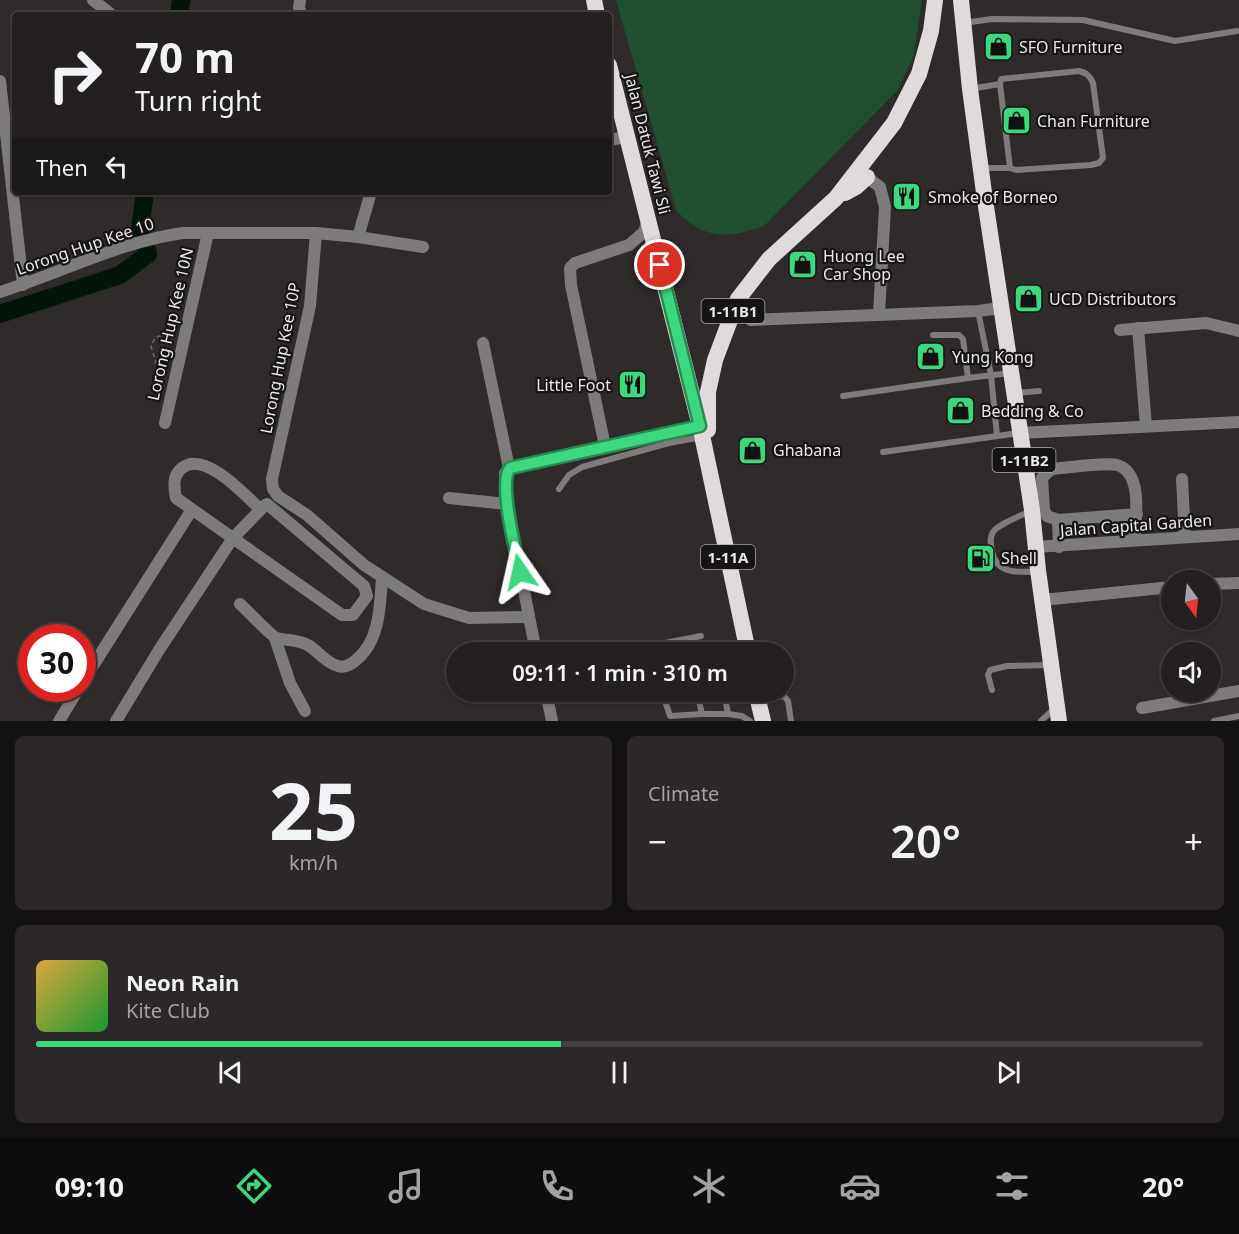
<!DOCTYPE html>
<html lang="en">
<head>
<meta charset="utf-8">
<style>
  :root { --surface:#242020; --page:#2c2829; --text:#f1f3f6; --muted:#a3a3a5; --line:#413e3e; --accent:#3cd77e }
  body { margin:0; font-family:"Noto Sans",sans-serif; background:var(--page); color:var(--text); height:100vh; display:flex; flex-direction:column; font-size:22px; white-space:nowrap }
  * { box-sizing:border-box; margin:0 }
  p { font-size:20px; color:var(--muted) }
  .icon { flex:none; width:33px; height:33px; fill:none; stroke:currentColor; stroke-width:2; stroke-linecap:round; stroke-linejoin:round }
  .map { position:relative; height:721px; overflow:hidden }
  .sheet { display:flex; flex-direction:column; gap:15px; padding:15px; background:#141212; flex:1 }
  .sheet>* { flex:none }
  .top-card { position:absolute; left:12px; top:12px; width:600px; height:183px; border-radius:6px; box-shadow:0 2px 4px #0004,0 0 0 2px var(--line); background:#242020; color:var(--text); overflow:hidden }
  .needle { width:39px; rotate:165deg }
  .fabs { position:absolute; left:1161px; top:570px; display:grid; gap:12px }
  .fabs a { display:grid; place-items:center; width:60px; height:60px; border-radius:50%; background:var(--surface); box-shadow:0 2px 4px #0004,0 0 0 2px var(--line); font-size:30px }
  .speed { position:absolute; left:18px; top:624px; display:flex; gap:12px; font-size:30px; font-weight:700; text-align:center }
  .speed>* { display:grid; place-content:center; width:78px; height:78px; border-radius:50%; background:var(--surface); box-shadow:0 2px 4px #0004,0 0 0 2px var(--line); line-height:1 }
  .speed .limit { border:9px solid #d22; background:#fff; color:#111 }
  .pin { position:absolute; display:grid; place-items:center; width:51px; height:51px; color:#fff; margin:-26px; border:3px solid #fff; border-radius:50%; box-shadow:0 2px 6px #0007 }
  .me { position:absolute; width:66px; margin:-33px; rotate:349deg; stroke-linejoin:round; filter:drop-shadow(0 0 4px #0008) }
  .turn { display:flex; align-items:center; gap:21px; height:126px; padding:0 24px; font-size:27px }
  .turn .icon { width:78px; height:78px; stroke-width:2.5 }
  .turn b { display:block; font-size:42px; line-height:51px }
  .then { display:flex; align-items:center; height:57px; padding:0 24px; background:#0003; gap:12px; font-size:22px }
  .big { font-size:45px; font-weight:600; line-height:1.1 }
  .sheet .tile { flex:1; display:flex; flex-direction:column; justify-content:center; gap:9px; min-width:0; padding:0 21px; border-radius:9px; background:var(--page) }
  .sheet .dial { align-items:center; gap:0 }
  .dial b { font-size:78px; line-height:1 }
  .song { display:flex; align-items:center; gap:18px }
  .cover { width:72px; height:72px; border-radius:9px; background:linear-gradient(135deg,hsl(40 70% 55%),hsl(130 70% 35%)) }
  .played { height:6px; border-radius:3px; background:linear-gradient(90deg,var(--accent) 45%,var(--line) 45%) }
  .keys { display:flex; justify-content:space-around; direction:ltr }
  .heat { display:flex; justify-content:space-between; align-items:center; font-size:33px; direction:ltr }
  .sheet .tiles { flex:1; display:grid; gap:15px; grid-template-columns:1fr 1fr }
  .tile:last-child { grid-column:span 2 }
  .trip { position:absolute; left:446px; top:642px; width:348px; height:60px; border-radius:30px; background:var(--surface); box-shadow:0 2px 4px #0004,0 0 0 2px var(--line); font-weight:600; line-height:60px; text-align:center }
  .menu { display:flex; height:96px; justify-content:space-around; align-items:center; background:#0e0d0d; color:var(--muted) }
  .menu .icon { width:42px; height:42px }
  .menu .current { color:var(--accent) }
  .menu b { font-size:27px; color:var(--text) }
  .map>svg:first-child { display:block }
  .green { fill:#1f4e30 }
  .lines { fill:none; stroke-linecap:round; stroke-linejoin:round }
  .river { stroke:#021508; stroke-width:18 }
  .path { stroke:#6d6868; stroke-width:1.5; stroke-dasharray:4.5 3; stroke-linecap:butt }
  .service { stroke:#7d7b7b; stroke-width:6 }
  .minor { stroke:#7d7b7b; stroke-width:12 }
  .trunk { stroke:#e0dada; stroke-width:16 }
  .route-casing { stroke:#278c52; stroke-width:15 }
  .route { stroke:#3cd77e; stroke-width:10 }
  .labels { text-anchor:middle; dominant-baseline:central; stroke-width:4.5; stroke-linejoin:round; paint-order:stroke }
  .shield { fill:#161414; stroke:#aba8a8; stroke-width:1.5 }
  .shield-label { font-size:15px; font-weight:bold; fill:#ebe8e8 }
  .poi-label { font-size:16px; fill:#ebe8e8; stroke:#161414; text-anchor:start }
  .street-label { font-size:16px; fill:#ebe8e8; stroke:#161414 }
</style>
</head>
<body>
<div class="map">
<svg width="1239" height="721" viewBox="0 0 1239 721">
  <rect width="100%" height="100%" fill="#302b2b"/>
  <!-- green -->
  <path class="green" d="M 616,0 L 922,0 L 914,55 L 898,90 L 764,226 C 729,239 703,240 676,210 Z"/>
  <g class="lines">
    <!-- river -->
    <g class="river">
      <polyline points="179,15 181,0"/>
      <polyline points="0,314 120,275 148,254 140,229 145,192"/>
    </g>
    <!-- path -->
    <polyline class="path" points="164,376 159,373 151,346 155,338 159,336 172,340"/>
    <!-- service -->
    <g class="service">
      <polyline points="964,23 992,19 1083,20 1175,41 1237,31"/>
      <polyline points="970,89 1000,84"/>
      <path d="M 981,168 L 1010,168 L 1000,84 L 1001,79 L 1079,71 C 1087,73 1090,76 1093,83 L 1103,158 L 1099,163 L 1091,165 L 1016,170 L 1010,168"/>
      <polyline points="978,311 991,375 997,436"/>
      <polyline points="933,335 959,335 963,339 968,378 1010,373"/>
      <polyline points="1016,393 1039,391"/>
      <polyline points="843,396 968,378"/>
      <polyline points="883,452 1019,433"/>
      <polyline points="559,489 569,475 582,467 669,443 702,437"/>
      <path d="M 1030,511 C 1021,516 998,524 993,532 C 989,538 991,545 992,551 C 996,574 1018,573 1037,571"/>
      <polyline points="619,652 701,636"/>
      <polyline points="992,690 988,675 990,670 1007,666 1051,665"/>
      <polyline points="662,692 670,716 702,714"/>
      <polyline points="697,692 702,714 728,714"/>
      <polyline points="724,692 728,714 742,716 750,721"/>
      <polyline points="758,700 784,696 788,701 791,721"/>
      <polyline points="1041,721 1055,708"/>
      <polyline points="1214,721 1239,716"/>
    </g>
    <!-- minor -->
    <g class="minor">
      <polyline points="93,0 112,15"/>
      <polyline points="300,0 299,8 301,15"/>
      <polyline points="0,81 23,285"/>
      <polyline points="609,140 626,137"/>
      <polyline points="867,177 880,187 885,207 879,314"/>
      <polyline points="316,233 358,237 371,192"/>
      <polyline points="358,237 423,247"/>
      <path d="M 0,292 C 60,273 122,241 183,233 L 316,233 L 310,306 L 272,479 L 273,489 L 278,496 L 307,515 L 364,565 L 424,604 L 469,618 L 528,617"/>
      <polyline points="751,320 978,311 1001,308"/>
      <polyline points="1138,328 1146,426"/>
      <polyline points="1120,330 1206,323 1239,331"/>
      <polyline points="483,343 509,468"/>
      <polyline points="165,423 208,233"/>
      <polyline points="1019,433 1239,422"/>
      <polyline points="605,446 571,285 570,268 575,263 629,245 644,232 648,219"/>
      <polyline points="509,468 700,426"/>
      <polyline points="509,468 505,473 507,504 536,652"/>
      <polyline points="1182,479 1185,537"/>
      <polyline points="449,498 507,504"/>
      <path d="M 260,509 C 245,495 204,450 182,468 C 172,476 174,487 176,498 L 342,615 L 353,615 L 367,596 L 364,586 L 267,504"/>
      <polyline points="1058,520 1059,547"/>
      <path d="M 1134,540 C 1136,518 1143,472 1117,465 C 1106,462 1065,468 1051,469 L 1042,478 L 1044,510 L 1047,516 L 1058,520 L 1137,514"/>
      <polyline points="1035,547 1239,534"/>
      <polyline points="1210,584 1239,583"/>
      <polyline points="1042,600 1172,587"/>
      <path d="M 240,604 C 247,610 272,637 277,638 C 288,641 297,639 308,645 C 318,651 326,663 338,666 C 344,668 350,665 355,661 C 380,642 380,606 382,577"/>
      <polyline points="275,638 290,683 305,711"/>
      <polyline points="82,683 191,511"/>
      <polyline points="546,692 552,721"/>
      <polyline points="1142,708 1239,691"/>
      <polyline points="59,721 79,688"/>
      <polyline points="116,721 159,650 225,550 233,538 265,505"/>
    </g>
    <!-- trunk -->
    <g class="trunk">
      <polyline points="594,0 597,15"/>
      <polyline points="961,0 970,89 985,200 1032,510 1038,570 1059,721"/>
      <polyline points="609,65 700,426 748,652"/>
      <polyline points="845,193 856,187 867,177"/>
      <polyline points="708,430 708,392 715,360 738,299 769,259 836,198 894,123 919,74 931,31 935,0"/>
      <polyline points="756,692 763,721"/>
    </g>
  </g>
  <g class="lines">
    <defs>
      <path id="route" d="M 520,572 C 516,551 498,483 510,468 L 700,426 L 660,265"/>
    </defs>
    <!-- route casing -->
    <use href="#route" class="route-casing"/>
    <!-- route -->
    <use href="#route" class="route"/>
  </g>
  <!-- icons -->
  <defs>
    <symbol id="shop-square" viewBox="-11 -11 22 22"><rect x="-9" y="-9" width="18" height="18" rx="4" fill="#3cd77e" stroke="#161414"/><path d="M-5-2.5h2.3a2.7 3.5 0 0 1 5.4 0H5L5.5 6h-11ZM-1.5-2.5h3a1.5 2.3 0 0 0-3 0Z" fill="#111"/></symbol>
    <symbol id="restaurant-square" viewBox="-11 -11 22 22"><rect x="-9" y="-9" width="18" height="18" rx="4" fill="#3cd77e" stroke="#161414"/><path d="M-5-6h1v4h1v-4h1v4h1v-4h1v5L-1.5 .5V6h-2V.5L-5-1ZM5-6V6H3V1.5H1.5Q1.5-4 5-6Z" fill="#111"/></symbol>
    <symbol id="fuel-square" viewBox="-11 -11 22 22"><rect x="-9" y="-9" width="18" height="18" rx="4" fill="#3cd77e" stroke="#161414"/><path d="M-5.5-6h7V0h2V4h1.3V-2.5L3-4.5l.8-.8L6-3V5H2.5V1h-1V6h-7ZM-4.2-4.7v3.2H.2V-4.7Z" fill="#111"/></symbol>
  </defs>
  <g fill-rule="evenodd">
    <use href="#shop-square" x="982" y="30" width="33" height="33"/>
    <use href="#shop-square" x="1000" y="104" width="33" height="33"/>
    <use href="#restaurant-square" x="890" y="180" width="33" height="33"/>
    <use href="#shop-square" x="786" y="248" width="33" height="33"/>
    <use href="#shop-square" x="1012" y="282" width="33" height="33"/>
    <use href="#shop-square" x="914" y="340" width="33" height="33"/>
    <use href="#restaurant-square" x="616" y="368" width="33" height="33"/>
    <use href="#shop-square" x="944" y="394" width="33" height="33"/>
    <use href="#shop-square" x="736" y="434" width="33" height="33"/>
    <use href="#fuel-square" x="964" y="542" width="33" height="33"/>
  </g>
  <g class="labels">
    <!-- shield labels -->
    <g class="shield">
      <rect x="701.5" y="299" width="63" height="24" rx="4.5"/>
      <rect x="992.5" y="448" width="63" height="24" rx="4.5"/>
      <rect x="701" y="545" width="54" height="24" rx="4.5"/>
    </g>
    <g class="shield-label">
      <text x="733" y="311">1-11B1</text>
      <text x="1024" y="460">1-11B2</text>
      <text x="728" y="557">1-11A</text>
    </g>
    <!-- poi labels -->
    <g class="poi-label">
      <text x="1019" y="47">SFO Furniture</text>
      <text x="1037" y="121">Chan Furniture</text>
      <text x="928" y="197">Smoke of Borneo</text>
      <text x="823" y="256">Huong Lee<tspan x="823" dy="18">Car Shop</tspan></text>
      <text x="1049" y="299">UCD Distributors</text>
      <text x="952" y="357">Yung Kong</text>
      <text x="611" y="385" text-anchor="end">Little Foot</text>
      <text x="981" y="411">Bedding &amp; Co</text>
      <text x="773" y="450">Ghabana</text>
      <text x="1001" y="558">Shell</text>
    </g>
    <!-- street labels -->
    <g class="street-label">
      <text transform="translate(648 144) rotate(76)">Jalan Datuk Tawi Sli</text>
      <text transform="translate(85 246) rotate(-19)">Lorong Hup Kee 10</text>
      <text transform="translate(170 324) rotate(-77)">Lorong Hup Kee 10N</text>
      <text transform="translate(280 358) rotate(-79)">Lorong Hup Kee 10P</text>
      <text transform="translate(1136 525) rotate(-4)">Jalan Capital Garden</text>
    </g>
  </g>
</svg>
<div class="fabs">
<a><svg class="needle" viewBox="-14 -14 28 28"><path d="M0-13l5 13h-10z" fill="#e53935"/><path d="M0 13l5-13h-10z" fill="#a3a3a5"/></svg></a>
<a><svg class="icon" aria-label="sound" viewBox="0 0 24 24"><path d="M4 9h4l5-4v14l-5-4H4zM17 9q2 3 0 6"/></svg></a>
</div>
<div class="speed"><div class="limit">30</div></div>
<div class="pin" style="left:660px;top:265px;background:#d93025"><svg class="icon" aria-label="arrive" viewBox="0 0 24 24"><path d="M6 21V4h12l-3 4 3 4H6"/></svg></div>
<svg class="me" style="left:520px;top:572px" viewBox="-20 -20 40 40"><path d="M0-17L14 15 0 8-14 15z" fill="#3cd77e" stroke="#fff" stroke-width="4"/></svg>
<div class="trip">09:11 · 1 min · 310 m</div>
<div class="top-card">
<div class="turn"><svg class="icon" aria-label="right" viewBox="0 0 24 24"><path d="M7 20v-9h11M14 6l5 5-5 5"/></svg><div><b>70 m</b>Turn right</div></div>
<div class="then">Then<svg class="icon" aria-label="left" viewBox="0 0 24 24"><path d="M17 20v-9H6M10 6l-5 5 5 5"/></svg></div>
</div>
</div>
<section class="sheet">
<div class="tiles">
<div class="tile dial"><b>25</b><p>km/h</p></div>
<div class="tile"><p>Climate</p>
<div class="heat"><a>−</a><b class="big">20°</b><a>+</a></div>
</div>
<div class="tile">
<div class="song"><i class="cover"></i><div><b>Neon Rain</b><p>Kite Club</p></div></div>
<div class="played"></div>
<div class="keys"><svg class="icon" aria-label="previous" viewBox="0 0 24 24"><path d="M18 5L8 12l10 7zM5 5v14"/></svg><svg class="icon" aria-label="pause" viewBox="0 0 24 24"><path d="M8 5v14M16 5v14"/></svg><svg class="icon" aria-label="next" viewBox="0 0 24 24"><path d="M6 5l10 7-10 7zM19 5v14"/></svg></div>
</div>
</div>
</section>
<nav class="menu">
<b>09:10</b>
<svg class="icon current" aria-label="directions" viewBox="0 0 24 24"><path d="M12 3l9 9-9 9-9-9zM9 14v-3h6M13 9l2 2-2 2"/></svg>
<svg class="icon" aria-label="music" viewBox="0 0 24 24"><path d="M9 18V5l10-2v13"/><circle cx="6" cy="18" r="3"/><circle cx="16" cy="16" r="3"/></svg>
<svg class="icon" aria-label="phone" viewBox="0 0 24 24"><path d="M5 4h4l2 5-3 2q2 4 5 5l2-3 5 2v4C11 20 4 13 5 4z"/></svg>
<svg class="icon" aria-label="climate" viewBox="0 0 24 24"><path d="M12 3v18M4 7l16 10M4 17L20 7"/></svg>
<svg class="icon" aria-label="car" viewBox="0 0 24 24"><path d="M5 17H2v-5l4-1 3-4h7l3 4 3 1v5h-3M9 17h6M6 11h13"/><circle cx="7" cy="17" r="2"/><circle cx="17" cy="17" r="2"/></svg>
<svg class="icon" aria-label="filters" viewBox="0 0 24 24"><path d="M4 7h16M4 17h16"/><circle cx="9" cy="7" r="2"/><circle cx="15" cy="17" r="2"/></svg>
<b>20°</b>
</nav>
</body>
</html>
